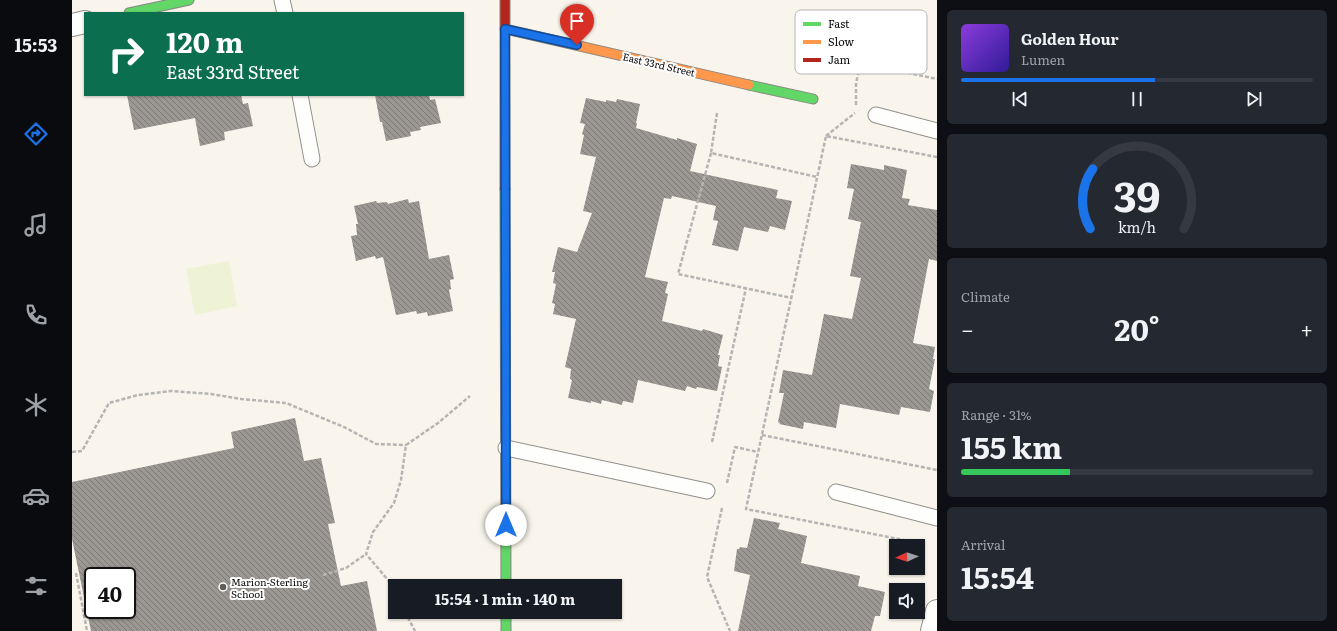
<!DOCTYPE html>
<html lang="en">
<head>
<meta charset="utf-8">
<style>
  :root { --surface:#171b24; --page:#242831; --text:#f1f3f6; --muted:#9ea1a6; --line:#363941; --accent:#1a73e8 }
  body { margin:0; font-family:Literata,serif; background:var(--page); color:var(--text); height:100vh; display:flex; flex-direction:column; font-size:15px; white-space:nowrap }
  * { box-sizing:border-box; margin:0 }
  p { font-size:13px; color:var(--muted) }
  .icon { flex:none; width:22px; height:22px; fill:none; stroke:currentColor; stroke-width:2; stroke-linecap:round; stroke-linejoin:round }
  .map { position:relative; flex:1; overflow:hidden }
  .details { display:flex; flex-direction:column; gap:10px; padding:10px; background:#0d0f14; width:400px }
  .details>* { flex:none }
  .banner { position:absolute; left:12px; top:12px; width:380px; height:84px; border-radius:0px; box-shadow:0 1px 3px #0004; background:#0b6e4f; color:#fff; overflow:hidden }
  .needle { width:26px; rotate:267deg }
  .fabs { position:absolute; left:817px; top:539px; display:grid; gap:8px }
  .fabs a { display:grid; place-items:center; width:36px; height:36px; border-radius:0px; background:var(--surface); box-shadow:0 1px 3px #0004; font-size:20px }
  .speed { position:absolute; left:12px; top:567px; display:flex; gap:8px; font-size:20px; font-weight:700; text-align:center }
  .speed>* { display:grid; place-content:center; width:52px; height:52px; border-radius:50%; background:var(--surface); box-shadow:0 1px 3px #0004; line-height:1 }
  .speed .limit { border:2px solid #111; border-radius:6px; background:#fff; color:#111 }
  .pin { position:absolute; display:grid; place-items:center; width:34px; height:34px; color:#fff; margin:-41px -17px; border-radius:50% 50% 50% 0; rotate:-45deg; box-shadow:0 0 4px #0007 }
  .pin .icon { rotate:45deg }
  .me { position:absolute; width:44px; margin:-22px; rotate:0deg; stroke-linejoin:round; filter:drop-shadow(0 0 3px #0008) }
  .turn { display:flex; align-items:center; gap:14px; height:84px; padding:0 16px; font-size:18px }
  .turn .icon { width:52px; height:52px; stroke-width:2.5 }
  .turn b { display:block; font-size:28px; line-height:34px }
  .big { font-size:30px; font-weight:700; line-height:1.1 }
  .details .widget { flex:1; display:flex; flex-direction:column; justify-content:center; gap:6px; min-width:0; padding:0 14px; border-radius:6px; background:var(--page) }
  .details .dial { align-items:center; gap:0 }
  .dial svg { height:104px; overflow:visible; fill:none; stroke:var(--line); stroke-width:7; stroke-linecap:round; text-anchor:middle }
  .dial text { fill:var(--text); stroke:none }
  .song { display:flex; align-items:center; gap:12px }
  .cover { width:48px; height:48px; border-radius:6px; background:linear-gradient(135deg,hsl(270 70% 55%),hsl(250 70% 35%)) }
  .played { height:4px; border-radius:2px; background:linear-gradient(90deg,var(--accent) 55%,var(--line) 55%) }
  .keys { display:flex; justify-content:space-around; direction:ltr }
  .heat { display:flex; justify-content:space-between; align-items:center; font-size:22px; direction:ltr }
  .charge { height:6px; border-radius:3px; background:linear-gradient(90deg,#34c759 31%,var(--line) 0) }
  .trip { position:absolute; left:316px; top:579px; width:234px; height:40px; border-radius:0px; background:var(--surface); box-shadow:0 1px 3px #0004; font-weight:700; line-height:40px; text-align:center }
  main { display:flex; flex:1; min-height:0 }
  .menu { display:flex; flex-direction:column; width:72px; justify-content:space-around; align-items:center; background:#090b0e; color:var(--muted) }
  .menu .icon { width:28px; height:28px }
  .menu .on { color:var(--accent) }
  .menu b { font-size:18px; color:var(--text) }
  .map>svg:first-child { display:block }
  .pitch { fill:#edf3d4 }
  .building { fill:url(#building-back-hatch); fill-rule:evenodd }
  .lines { fill:none; stroke-linecap:round; stroke-linejoin:round }
  .lane-casing { stroke:#918f8b; stroke-width:17 }
  .street-casing { stroke:#918f8b; stroke-width:24 }
  .fast-casing { stroke:#888682; stroke-width:11 }
  .slow-casing { stroke:#888682; stroke-width:11 }
  .jam-casing { stroke:#888682; stroke-width:11 }
  .path { stroke:#b6b5b4; stroke-width:2.5; stroke-dasharray:4 2; stroke-linecap:butt }
  .lane { stroke:#fefefc; stroke-width:15 }
  .street { stroke:#fefefc; stroke-width:22 }
  .fast { stroke:#63d668; stroke-width:9 }
  .slow { stroke:#ff974d; stroke-width:9 }
  .jam { stroke:#b3261e; stroke-width:9 }
  .route-casing { stroke:#114b97; stroke-width:10 }
  .route { stroke:#1a73e8; stroke-width:7 }
  .poi-dot { fill:#5d5c58; stroke:#fff; stroke-width:1.5 }
  .labels { text-anchor:middle; dominant-baseline:central; stroke-width:4; stroke-linejoin:round; paint-order:stroke }
  .street-label { font-size:10px; fill:#090909; stroke:#fff }
  .poi-label { font-size:10px; fill:#090909; stroke:#fff; text-anchor:start }
  .key { fill:#fff; stroke:#b5b5b5; stroke-width:1 }
  .key-label { font-size:11px; fill:#090909 }
</style>
</head>
<body>
<main>
<nav class="menu">
<b>15:53</b>
<svg class="icon on" aria-label="directions" viewBox="0 0 24 24"><path d="M12 3l9 9-9 9-9-9zM9 14v-3h6M13 9l2 2-2 2"/></svg>
<svg class="icon" aria-label="music" viewBox="0 0 24 24"><path d="M9 18V5l10-2v13"/><circle cx="6" cy="18" r="3"/><circle cx="16" cy="16" r="3"/></svg>
<svg class="icon" aria-label="phone" viewBox="0 0 24 24"><path d="M5 4h4l2 5-3 2q2 4 5 5l2-3 5 2v4C11 20 4 13 5 4z"/></svg>
<svg class="icon" aria-label="climate" viewBox="0 0 24 24"><path d="M12 3v18M4 7l16 10M4 17L20 7"/></svg>
<svg class="icon" aria-label="car" viewBox="0 0 24 24"><path d="M5 17H2v-5l4-1 3-4h7l3 4 3 1v5h-3M9 17h6M6 11h13"/><circle cx="7" cy="17" r="2"/><circle cx="17" cy="17" r="2"/></svg>
<svg class="icon" aria-label="filters" viewBox="0 0 24 24"><path d="M4 7h16M4 17h16"/><circle cx="9" cy="7" r="2"/><circle cx="15" cy="17" r="2"/></svg>
</nav>
<div class="map">
<svg width="865" height="631" viewBox="0 0 865 631">
  <defs>
    <pattern id="building-back-hatch" width="6" height="6" patternUnits="userSpaceOnUse"><rect width="6" height="6" fill="#9b9893"/><path d="M-1 5l2 2M0 0l6 6M5-1l2 2" fill="none" stroke="#7d7a76"/></pattern>
  </defs>
  <rect width="100%" height="100%" fill="#f9f5ec"/>
  <!-- pitch -->
  <polygon class="pitch" points="157,261 165,306 123,315 114,269"/>
  <!-- building -->
  <g class="building">
    <polygon points="55,95 169,95 171,104 176,103 181,126 152,132 153,140 128,146 123,118 62,130"/>
    <polygon points="303,95 357,95 358,100 363,99 369,123 348,127 349,130 338,132 339,136 314,141 310,122 308,122"/>
    <polygon points="514,98 534,102 534,100 544,102 545,99 568,104 564,123 565,123 564,128 605,140 605,138 625,144 618,171 706,190 704,198 720,201 713,230 698,226 696,232 672,227 666,251 640,245 646,221 641,220 644,206 600,196 599,199 592,198 573,277 596,282 593,293 596,294 590,321 630,331 631,329 651,335 646,355 648,355 646,366 650,367 645,391 625,387 624,389 615,386 613,391 566,380 561,403 551,401 550,405 530,400 529,404 519,401 519,403 496,398 500,380 498,379 499,369 493,367 504,319 481,314 483,304 480,303 484,284 481,283 483,272 480,272 486,247 505,252 520,213 511,211 524,157 508,154 512,135 510,134 513,124 508,123"/>
    <polygon points="779,164 812,170 812,165 835,170 830,198 838,199 836,205 865,210 865,261 857,259 841,343 863,347 861,359 863,359 857,389 862,391 858,412 829,407 827,415 768,404 764,428 732,422 731,429 707,424 708,423 706,422 712,393 707,393 711,370 740,375 752,314 780,319 789,278 778,276 789,222 776,219 782,189 775,188"/>
    <polygon points="336,199 337,203 347,201 357,259 377,255 382,279 378,280 379,289 377,290 381,311 356,316 355,312 345,314 344,311 324,315 311,257 304,259 303,256 284,261 279,236 285,235 284,224 286,224 282,206 304,201 305,203 315,202 316,204"/>
    <path d="M 223,418 L 232,461 L 249,458 L 263,523 L 256,524 L 269,586 L 295,581 L 305,631 L 19,631 L 0,539 L 0,482 L 162,448 L 159,432 ZM 21,576 L 55,576 L 55,610 L 21,610 Z"/>
    <polygon points="682,518 708,523 706,529 735,536 729,563 788,576 786,586 813,592 808,616 803,616 799,631 666,631 678,575 662,571 665,549 667,549 668,547 675,548"/>
  </g>
  <g class="lines">
    <defs>
      <g id="lane">
        <polyline points="210,0 213,13"/>
        <polyline points="228,95 240,159"/>
        <polyline points="804,115 865,131"/>
        <polyline points="434,448 635,491"/>
        <polyline points="764,492 865,518"/>
      </g>
      <g id="street">
        <polyline points="0,25 13,22"/>
        <polyline points="860,631 865,611"/>
      </g>
      <g id="fast">
        <polyline points="57,13 117,0"/>
        <polyline points="677,85 741,99"/>
        <polyline points="433,189 434,586"/>
        <polyline points="434,612 434,631"/>
      </g>
      <polyline id="slow" points="433,29 677,85"/>
      <polyline id="jam" points="433,0 433,189"/>
    </defs>
    <!-- lane casing -->
    <use href="#lane" class="lane-casing"/>
    <!-- street casing -->
    <use href="#street" class="street-casing"/>
    <!-- fast casing -->
    <use href="#fast" class="fast-casing"/>
    <!-- slow casing -->
    <use href="#slow" class="slow-casing"/>
    <!-- jam casing -->
    <use href="#jam" class="jam-casing"/>
    <!-- path -->
    <g class="path">
      <polyline points="784,105 784,83 789,63 865,79"/>
      <polyline points="645,113 639,153 745,177"/>
      <polyline points="754,136 783,113"/>
      <polyline points="639,153 606,274 720,298"/>
      <polyline points="690,435 865,470"/>
      <polyline points="640,442 674,288"/>
      <polyline points="0,452 10,451 37,403 66,395 99,391 139,394 169,399 214,403 272,427 304,444 334,445"/>
      <polyline points="655,483 663,447 686,452"/>
      <polyline points="650,508 635,577 658,631"/>
      <polyline points="852,544 674,509 754,136 865,157"/>
      <polyline points="4,573 15,631"/>
      <polyline points="251,575 274,568 294,554"/>
      <polyline points="323,594 316,580 294,554 301,532 322,503 329,480 334,445 366,423 398,396"/>
      <polyline points="333,612 343,631"/>
    </g>
    <!-- lane -->
    <use href="#lane" class="lane"/>
    <!-- street -->
    <use href="#street" class="street"/>
    <!-- fast -->
    <use href="#fast" class="fast"/>
    <!-- slow -->
    <use href="#slow" class="slow"/>
    <!-- jam -->
    <use href="#jam" class="jam"/>
  </g>
  <g class="lines">
    <defs>
      <polyline id="route" points="434,525 433,29 505,45"/>
    </defs>
    <!-- route casing -->
    <use href="#route" class="route-casing"/>
    <!-- route -->
    <use href="#route" class="route"/>
  </g>
  <!-- markers -->
  <circle class="poi-dot" cx="151" cy="587" r="4"/>
  <g class="labels">
    <!-- street labels -->
    <g class="street-label">
      <text transform="translate(587 64) rotate(13)">East 33rd Street</text>
    </g>
    <!-- poi labels -->
    <g class="poi-label">
      <text x="159" y="581">Marion-Sterling<tspan x="159" dy="12">School</tspan></text>
    </g>
  </g>
  <!-- legend -->
  <rect x="723" y="10" width="132" height="64" rx="6" class="key"/>
  <rect x="731" y="22" width="18" height="4" fill="#63d668"/>
  <rect x="731" y="40" width="18" height="4" fill="#ff974d"/>
  <rect x="731" y="58" width="18" height="4" fill="#b3261e"/>
  <g class="key-label">
    <text x="756" y="28">Fast</text>
    <text x="756" y="46">Slow</text>
    <text x="756" y="64">Jam</text>
  </g>
</svg>
<div class="fabs">
<a><svg class="needle" viewBox="-14 -14 28 28"><path d="M0-13l5 13h-10z" fill="#e53935"/><path d="M0 13l5-13h-10z" fill="#9ea1a6"/></svg></a>
<a><svg class="icon" aria-label="sound" viewBox="0 0 24 24"><path d="M4 9h4l5-4v14l-5-4H4zM17 9q2 3 0 6"/></svg></a>
</div>
<div class="speed"><div class="limit">40</div></div>
<div class="pin" style="left:505px;top:45px;background:#d93025"><svg class="icon" aria-label="arrive" viewBox="0 0 24 24"><path d="M6 21V4h12l-3 4 3 4H6"/></svg></div>
<svg class="me" style="left:434px;top:525px" viewBox="-20 -20 40 40"><circle r="19" fill="#fff"/><path d="M0-13L10 11 0 6-10 11z" fill="#1a73e8"/></svg>
<div class="trip">15:54 · 1 min · 140 m</div>
<div class="banner">
<div class="turn"><svg class="icon" aria-label="right" viewBox="0 0 24 24"><path d="M7 20v-9h11M14 6l5 5-5 5"/></svg><div><b>120 m</b>East 33rd Street</div></div>
</div>
</div>
<section class="details">
<div class="widget">
<div class="song"><i class="cover"></i><div><b>Golden Hour</b><p>Lumen</p></div></div>
<div class="played"></div>
<div class="keys"><svg class="icon" aria-label="previous" viewBox="0 0 24 24"><path d="M18 5L8 12l10 7zM5 5v14"/></svg><svg class="icon" aria-label="pause" viewBox="0 0 24 24"><path d="M8 5v14M16 5v14"/></svg><svg class="icon" aria-label="next" viewBox="0 0 24 24"><path d="M6 5l10 7-10 7zM19 5v14"/></svg></div>
</div>
<div class="widget dial"><svg viewBox="0 0 100 80">
<path d="M14 69A42 42 0 1 1 86 69"/>
<path d="M14 69A42 42 0 0 1 16 23" stroke="#1a73e8"/>
<text x="50" y="56" font-size="32" font-weight="700">39</text>
<text x="50" y="72" font-size="11">km/h</text>
</svg></div>
<div class="widget"><p>Climate</p>
<div class="heat"><a>−</a><b class="big">20°</b><a>+</a></div>
</div>
<div class="widget"><p>Range · 31%</p><b class="big">155 km</b><div class="charge"></div></div>
<div class="widget"><p>Arrival</p><b class="big">15:54</b></div>
</section>
</main>
</body>
</html>
